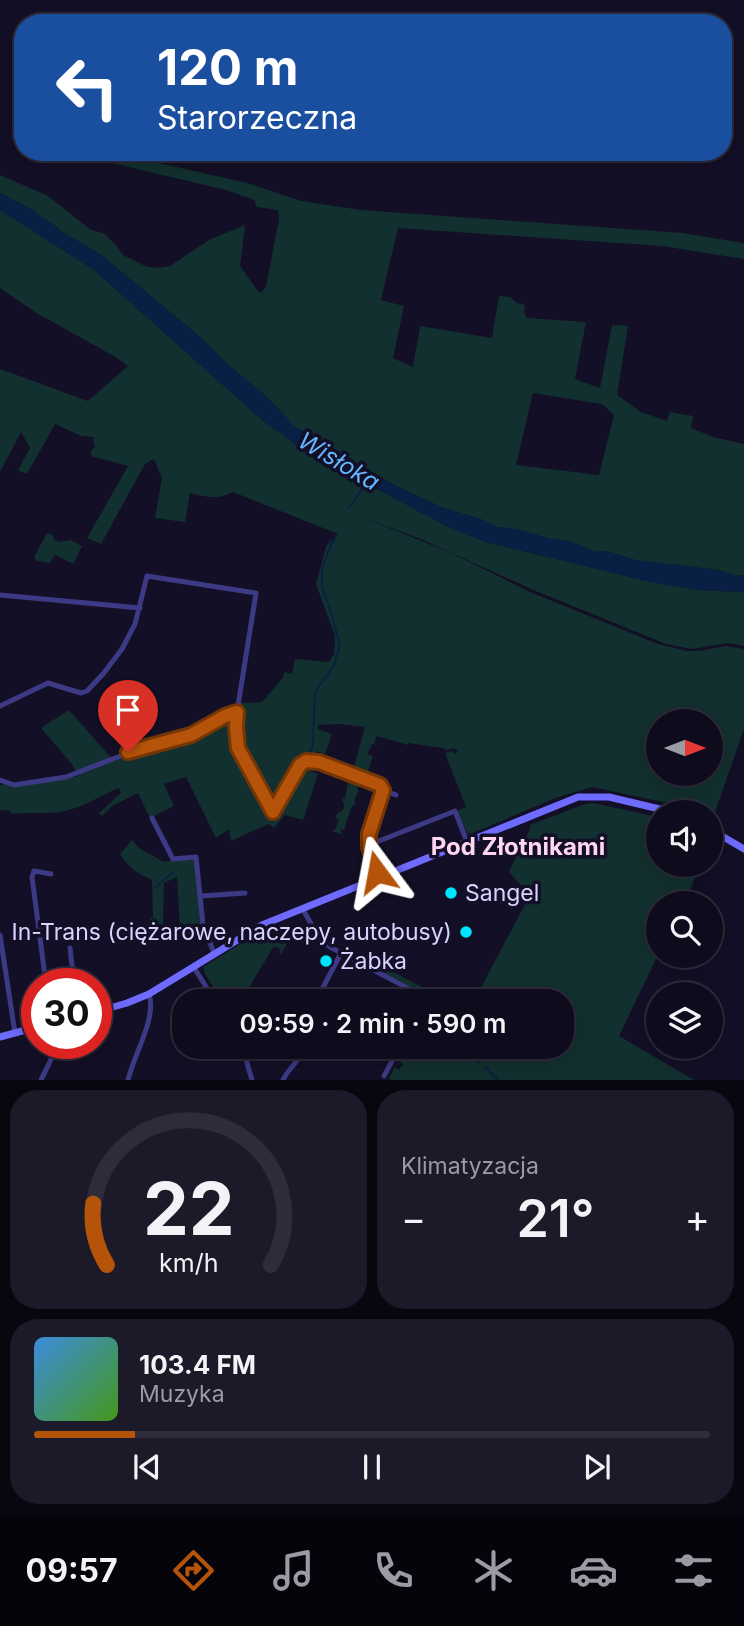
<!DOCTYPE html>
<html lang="pl">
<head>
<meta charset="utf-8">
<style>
  :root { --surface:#0e0b1c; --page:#1c1929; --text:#f1f3f6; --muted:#9b9ba3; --line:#2e2b3b; --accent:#b45309 }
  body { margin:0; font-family:Inter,sans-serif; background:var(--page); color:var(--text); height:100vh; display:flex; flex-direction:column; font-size:26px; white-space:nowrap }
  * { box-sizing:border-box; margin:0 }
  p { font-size:23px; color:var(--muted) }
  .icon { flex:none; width:38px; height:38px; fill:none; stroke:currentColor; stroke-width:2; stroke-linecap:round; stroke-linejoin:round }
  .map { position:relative; height:1080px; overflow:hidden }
  .details { display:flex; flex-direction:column; gap:10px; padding:10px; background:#08060f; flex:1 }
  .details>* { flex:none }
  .banner { position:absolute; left:14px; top:14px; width:718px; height:147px; border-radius:28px; box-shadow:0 4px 18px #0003,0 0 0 2px var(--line); background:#1a4fa0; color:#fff; overflow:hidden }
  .needle { width:46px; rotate:90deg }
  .fabs { position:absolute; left:646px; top:709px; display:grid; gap:14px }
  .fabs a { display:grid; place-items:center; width:77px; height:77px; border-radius:50%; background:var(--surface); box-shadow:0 4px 18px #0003,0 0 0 2px var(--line); font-size:35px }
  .speed { position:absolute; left:21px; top:968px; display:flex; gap:14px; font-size:35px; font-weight:700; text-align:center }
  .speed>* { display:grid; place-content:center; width:91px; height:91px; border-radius:50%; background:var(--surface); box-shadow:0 4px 18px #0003,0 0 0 2px var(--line); line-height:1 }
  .speed .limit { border:10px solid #d22; background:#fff; color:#111 }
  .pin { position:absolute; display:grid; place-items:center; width:60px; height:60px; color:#fff; margin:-72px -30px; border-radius:50% 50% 50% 0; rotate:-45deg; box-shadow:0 0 7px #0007 }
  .pin .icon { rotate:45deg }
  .me { position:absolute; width:77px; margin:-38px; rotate:347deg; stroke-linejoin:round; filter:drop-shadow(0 0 5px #0008) }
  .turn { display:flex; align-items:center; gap:24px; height:147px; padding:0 28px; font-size:32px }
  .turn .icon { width:91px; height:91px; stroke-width:2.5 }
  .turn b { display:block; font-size:49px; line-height:60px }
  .big { font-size:52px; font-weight:600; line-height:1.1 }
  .details .card { flex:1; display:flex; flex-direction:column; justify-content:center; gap:10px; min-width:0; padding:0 24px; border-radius:28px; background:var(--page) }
  .details .dial { align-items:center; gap:0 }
  .dial svg { height:182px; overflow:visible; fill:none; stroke:var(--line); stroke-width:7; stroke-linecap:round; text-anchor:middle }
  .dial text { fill:var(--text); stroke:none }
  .song { display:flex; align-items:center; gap:21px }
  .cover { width:84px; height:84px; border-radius:10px; background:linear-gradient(135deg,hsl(210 70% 55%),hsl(100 70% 35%)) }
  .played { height:7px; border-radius:4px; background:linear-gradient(90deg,var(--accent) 15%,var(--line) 15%) }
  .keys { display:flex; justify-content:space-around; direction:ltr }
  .heat { display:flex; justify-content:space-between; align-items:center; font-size:38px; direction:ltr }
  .details .tiles { flex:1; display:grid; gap:10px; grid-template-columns:1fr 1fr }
  .card:last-child { grid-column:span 2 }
  .trip { position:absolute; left:172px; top:989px; width:402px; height:70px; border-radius:28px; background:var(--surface); box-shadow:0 4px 18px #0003,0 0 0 2px var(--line); font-weight:600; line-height:70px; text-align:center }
  .menu { display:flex; height:112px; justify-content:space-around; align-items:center; background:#06040b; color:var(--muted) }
  .menu .icon { width:49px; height:49px }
  .menu .active { color:var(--accent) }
  .menu b { font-size:32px; color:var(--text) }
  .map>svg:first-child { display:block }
  .green { fill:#12302f; fill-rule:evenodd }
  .water { fill:#0a1f44 }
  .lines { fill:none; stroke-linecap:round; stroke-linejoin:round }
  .stream { stroke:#0a1f44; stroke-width:2 }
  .street { stroke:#3d3a85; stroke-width:5 }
  .secondary { stroke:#6f6bff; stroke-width:7 }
  .route-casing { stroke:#753606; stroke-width:18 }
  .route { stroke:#b45309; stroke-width:12 }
  .poi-dot { fill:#00e5ff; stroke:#130f26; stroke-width:2.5 }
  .labels { text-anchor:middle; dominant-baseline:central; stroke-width:7; stroke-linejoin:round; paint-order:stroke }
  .poi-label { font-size:23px; fill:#d9d4ff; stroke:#130f26; text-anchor:start }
  .water-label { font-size:24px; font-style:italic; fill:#62b6ff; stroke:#130f26 }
  .neighbourhood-label { font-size:24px; font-weight:bold; fill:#ffd6f0; stroke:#130f26 }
</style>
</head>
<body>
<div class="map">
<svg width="744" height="1080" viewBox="0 0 744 1080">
  <rect width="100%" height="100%" fill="#130f26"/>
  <!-- green -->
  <g class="green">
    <path d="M 65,152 L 111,152 L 247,183 L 301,201 L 361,210 L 682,233 L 744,243 L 744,259 L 662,246 L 398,228 L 381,300 L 404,306 L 393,358 L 413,367 L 420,326 L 492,338 L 499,296 L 510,297 L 517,303 L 525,305 L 524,312 L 527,318 L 586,322 L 575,379 L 600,388 L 612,325 L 628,326 L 617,395 L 641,412 L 667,421 L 670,412 L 693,416 L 691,428 L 713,437 L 744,444 L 744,576 L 734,575 L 718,570 L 635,560 L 606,551 L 594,551 L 569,541 L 558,541 L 515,529 L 497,527 L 483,520 L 441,507 L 396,486 L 294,426 L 266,396 L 228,365 L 199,336 L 100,254 L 67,235 L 33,210 L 0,193 L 0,175 L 48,196 L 91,230 L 103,233 L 116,245 L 123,255 L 145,266 L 158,268 L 170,266 L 209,240 L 245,225 L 240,266 L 257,290 L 261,293 L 266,287 L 279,219 L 278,210 L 257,207 L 254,200 L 226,190 ZM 533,393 L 602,404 L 614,415 L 599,475 L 516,465 Z"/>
    <path d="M 0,210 L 93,269 L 261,419 L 326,467 L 383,492 L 452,529 L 486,542 L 651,582 L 697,590 L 744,592 L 744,646 L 728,643 L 692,649 L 666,644 L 531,589 L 423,540 L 354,514 L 449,552 L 530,592 L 658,644 L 687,651 L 700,651 L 725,646 L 744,649 L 744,729 L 713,818 L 711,818 L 710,812 L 697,812 L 682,806 L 592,787 L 555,798 L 468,835 L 457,811 L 466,807 L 445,753 L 452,751 L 455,754 L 458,751 L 454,748 L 446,750 L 443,748 L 408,743 L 408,745 L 377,736 L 374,743 L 377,745 L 372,744 L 367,754 L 373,756 L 367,774 L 353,770 L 365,727 L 339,724 L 318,725 L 318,729 L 332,734 L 325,754 L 317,751 L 314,765 L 310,771 L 318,774 L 303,820 L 285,815 L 274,828 L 268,824 L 231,841 L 229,829 L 216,838 L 186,777 L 164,784 L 174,806 L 150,818 L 138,793 L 112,806 L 102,816 L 99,813 L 121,793 L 119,788 C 103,794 89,804 72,809 C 52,816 31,811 11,814 L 10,811 L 0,810 L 0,786 L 4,783 L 66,779 L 78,776 L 72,764 L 41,728 L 69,710 L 113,760 L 138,750 L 180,741 L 237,710 L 240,703 L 262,702 L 283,678 L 284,672 L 292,674 L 295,659 L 329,662 L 334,654 L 335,636 L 316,584 L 326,547 L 332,538 L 328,552 L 338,534 L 233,492 C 220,500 204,497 190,493 L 185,522 L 155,518 L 162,478 L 154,459 L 145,464 L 101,544 L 87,538 L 128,466 L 91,456 L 91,451 L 95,447 L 93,437 L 81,436 L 55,424 L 27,474 L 18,470 L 30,448 L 21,432 L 0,472 L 0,369 L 88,401 L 128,366 L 117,358 L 35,312 L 0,288 ZM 658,721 L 710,721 L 710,774 L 658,774 Z"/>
    <polygon points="47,533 53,535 54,540 60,542 71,540 82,546 73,564 55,555 50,563 37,561 34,557"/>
    <polygon points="351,780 362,783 361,786 358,786 357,789 359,790 354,801 356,802 351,808 344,830 341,829 342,835 331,830 335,830 339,819 335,818 337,814 343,810 344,805 342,798 345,799 348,782"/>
    <polygon points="594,803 658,817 658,864 701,865 684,903 658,903 658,955 619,1036 694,1080 391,1080 389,1078 395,1067 399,1070 403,1064 398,1061 404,1049 403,1047 562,1046 562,1001 474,1001 530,895 509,872 530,829 530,825 585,804"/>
    <path d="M 132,840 L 139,848 L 164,862 C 170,860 188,859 195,860 L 202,927 L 209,950 L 200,929 L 183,929 L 183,927 L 180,927 L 177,877 L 164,883 L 163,927 L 146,928 L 146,924 L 150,923 L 150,918 L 153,918 L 152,880 C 137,873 129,868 120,854 Z"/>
    <polygon points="269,926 274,929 272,934 284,940 288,933 292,935 281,954 279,953 281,949 274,946 242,999 239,997 237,1001 222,1001 205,974 203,967"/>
    <polygon points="361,955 443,998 444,1001 437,1001 360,960 358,958"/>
  </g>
  <!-- water -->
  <polygon class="water" points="0,193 33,210 67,235 100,254 199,336 228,365 266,396 294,426 396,486 441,507 483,520 497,527 518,529 546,538 569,541 594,551 606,551 635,560 718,570 734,575 744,576 744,592 697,590 651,582 486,542 452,529 383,492 326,467 261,419 93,269 0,210"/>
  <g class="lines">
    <!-- stream -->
    <g class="stream">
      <polyline points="349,508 366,483"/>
      <path d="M 327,601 C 315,576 325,557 337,534"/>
      <polyline points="308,759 313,744 315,692 334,665 340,645 329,606"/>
      <polyline points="296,782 306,764"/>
      <polyline points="272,821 280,812 295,785"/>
      <polyline points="162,881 174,872"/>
      <polyline points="156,888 160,883"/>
      <polyline points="463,1046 480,1063"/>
      <polyline points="485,1067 498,1080"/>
    </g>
    <!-- street -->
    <g class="street">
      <polyline points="0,595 140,608"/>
      <polyline points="0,706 48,683 81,693 87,691 103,674 122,649 135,624 147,576 256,593 237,712 191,735 128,753 66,777 14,785 0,780"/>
      <path d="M 237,712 L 236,727 L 238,748 L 273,812 L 300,765 L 306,761 L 319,762 L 380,785 L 383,790 C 370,828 364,839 379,878"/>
      <polyline points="383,790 396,795"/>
      <polyline points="152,818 173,859 196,857 203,925 214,953"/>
      <polyline points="369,842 379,841 455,811 467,842"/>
      <polyline points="201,896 245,893"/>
      <polyline points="302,908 321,941 330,947 432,1001"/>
      <polyline points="40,931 86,929"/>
      <polyline points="0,935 15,1033"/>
      <polyline points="70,948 74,984"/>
      <polyline points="193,966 215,1001"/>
      <polyline points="46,984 32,877 34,871 51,874"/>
      <polyline points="266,997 273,1001"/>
      <polyline points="316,1001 341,953"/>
      <polyline points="242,1046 252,1080"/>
      <polyline points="384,1076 400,1046"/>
      <polyline points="41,1080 59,1043"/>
      <path d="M 128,1080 C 134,1054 157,1018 149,994"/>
      <path d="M 283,1080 C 287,1071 294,1066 300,1056"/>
    </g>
    <!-- secondary -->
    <g class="secondary">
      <polyline points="710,829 744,849"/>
      <polyline points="96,1012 127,1003 149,994 262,925 578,797 609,797 672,812"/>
      <polyline points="0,1037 37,1027"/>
    </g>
  </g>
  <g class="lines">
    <defs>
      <polyline id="route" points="128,752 191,735 225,716 237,712 236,727 238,748 273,812 300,765 306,761 319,762 380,785 383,790 369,834 369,847 377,872"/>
    </defs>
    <!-- route casing -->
    <use href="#route" class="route-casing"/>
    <!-- route -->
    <use href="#route" class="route"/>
  </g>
  <!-- markers -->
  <g class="poi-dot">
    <circle cx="451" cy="893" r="7"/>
    <circle cx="466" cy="932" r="7"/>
    <circle cx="326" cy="961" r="7"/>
  </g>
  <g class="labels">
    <!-- poi labels -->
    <g class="poi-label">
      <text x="465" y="893">Sangel</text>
      <text x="452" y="932" text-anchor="end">In-Trans (ciężarowe, naczepy, autobusy)</text>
      <text x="340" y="961">Żabka</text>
    </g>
    <!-- water labels -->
    <g class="water-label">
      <text transform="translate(339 461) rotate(31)">Wisłoka</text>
    </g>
    <!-- neighbourhood labels -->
    <g class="neighbourhood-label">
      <text x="518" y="846">Pod Złotnikami</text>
    </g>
  </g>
</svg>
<div class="fabs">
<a><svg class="needle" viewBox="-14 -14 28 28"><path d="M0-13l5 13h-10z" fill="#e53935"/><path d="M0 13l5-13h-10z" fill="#9b9ba3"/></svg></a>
<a><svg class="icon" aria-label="sound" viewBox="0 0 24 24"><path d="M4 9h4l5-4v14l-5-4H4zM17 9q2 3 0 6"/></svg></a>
<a><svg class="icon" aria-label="search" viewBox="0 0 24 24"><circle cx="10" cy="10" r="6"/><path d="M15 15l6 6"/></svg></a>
<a><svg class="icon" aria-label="layers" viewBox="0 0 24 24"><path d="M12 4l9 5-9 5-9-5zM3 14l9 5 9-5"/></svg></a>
</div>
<div class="speed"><div class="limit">30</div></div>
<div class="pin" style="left:128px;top:752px;background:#d93025"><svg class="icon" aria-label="arrive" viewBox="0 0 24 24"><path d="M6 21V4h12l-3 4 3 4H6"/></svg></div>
<svg class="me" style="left:377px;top:872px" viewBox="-20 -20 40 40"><path d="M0-17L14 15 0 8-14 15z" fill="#b45309" stroke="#fff" stroke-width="4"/></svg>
<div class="trip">09:59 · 2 min · 590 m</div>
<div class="banner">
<div class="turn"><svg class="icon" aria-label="left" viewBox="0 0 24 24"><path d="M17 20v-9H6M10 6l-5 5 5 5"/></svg><div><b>120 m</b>Starorzeczna</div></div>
</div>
</div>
<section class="details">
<div class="tiles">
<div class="card dial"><svg viewBox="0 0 100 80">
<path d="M14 69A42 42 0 1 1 86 69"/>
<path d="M14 69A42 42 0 0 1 8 42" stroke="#b45309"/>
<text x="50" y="56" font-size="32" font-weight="700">22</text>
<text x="50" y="72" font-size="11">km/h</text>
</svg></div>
<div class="card"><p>Klimatyzacja</p>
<div class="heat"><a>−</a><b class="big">21°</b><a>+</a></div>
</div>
<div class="card">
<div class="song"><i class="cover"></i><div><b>103.4 FM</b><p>Muzyka</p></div></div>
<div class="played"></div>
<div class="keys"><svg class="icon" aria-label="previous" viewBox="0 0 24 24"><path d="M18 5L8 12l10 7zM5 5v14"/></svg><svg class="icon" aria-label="pause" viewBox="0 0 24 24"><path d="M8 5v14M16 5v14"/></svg><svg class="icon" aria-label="next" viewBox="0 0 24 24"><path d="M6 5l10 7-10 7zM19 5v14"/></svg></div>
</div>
</div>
</section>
<nav class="menu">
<b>09:57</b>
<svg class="icon active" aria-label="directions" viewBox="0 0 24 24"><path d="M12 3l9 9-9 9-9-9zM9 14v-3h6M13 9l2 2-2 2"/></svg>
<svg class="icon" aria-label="music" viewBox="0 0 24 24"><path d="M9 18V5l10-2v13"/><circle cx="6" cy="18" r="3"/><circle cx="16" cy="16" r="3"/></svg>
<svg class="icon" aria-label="phone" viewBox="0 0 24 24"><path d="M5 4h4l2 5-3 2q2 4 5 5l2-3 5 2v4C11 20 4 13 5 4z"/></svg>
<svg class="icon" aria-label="climate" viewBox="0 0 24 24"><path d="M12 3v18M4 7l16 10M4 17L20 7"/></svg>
<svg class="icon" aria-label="car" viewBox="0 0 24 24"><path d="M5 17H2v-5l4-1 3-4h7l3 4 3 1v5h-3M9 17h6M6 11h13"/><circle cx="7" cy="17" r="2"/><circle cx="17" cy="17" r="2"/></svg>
<svg class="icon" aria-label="filters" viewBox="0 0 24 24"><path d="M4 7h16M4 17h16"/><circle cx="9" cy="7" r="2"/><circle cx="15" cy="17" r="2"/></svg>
</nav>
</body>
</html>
